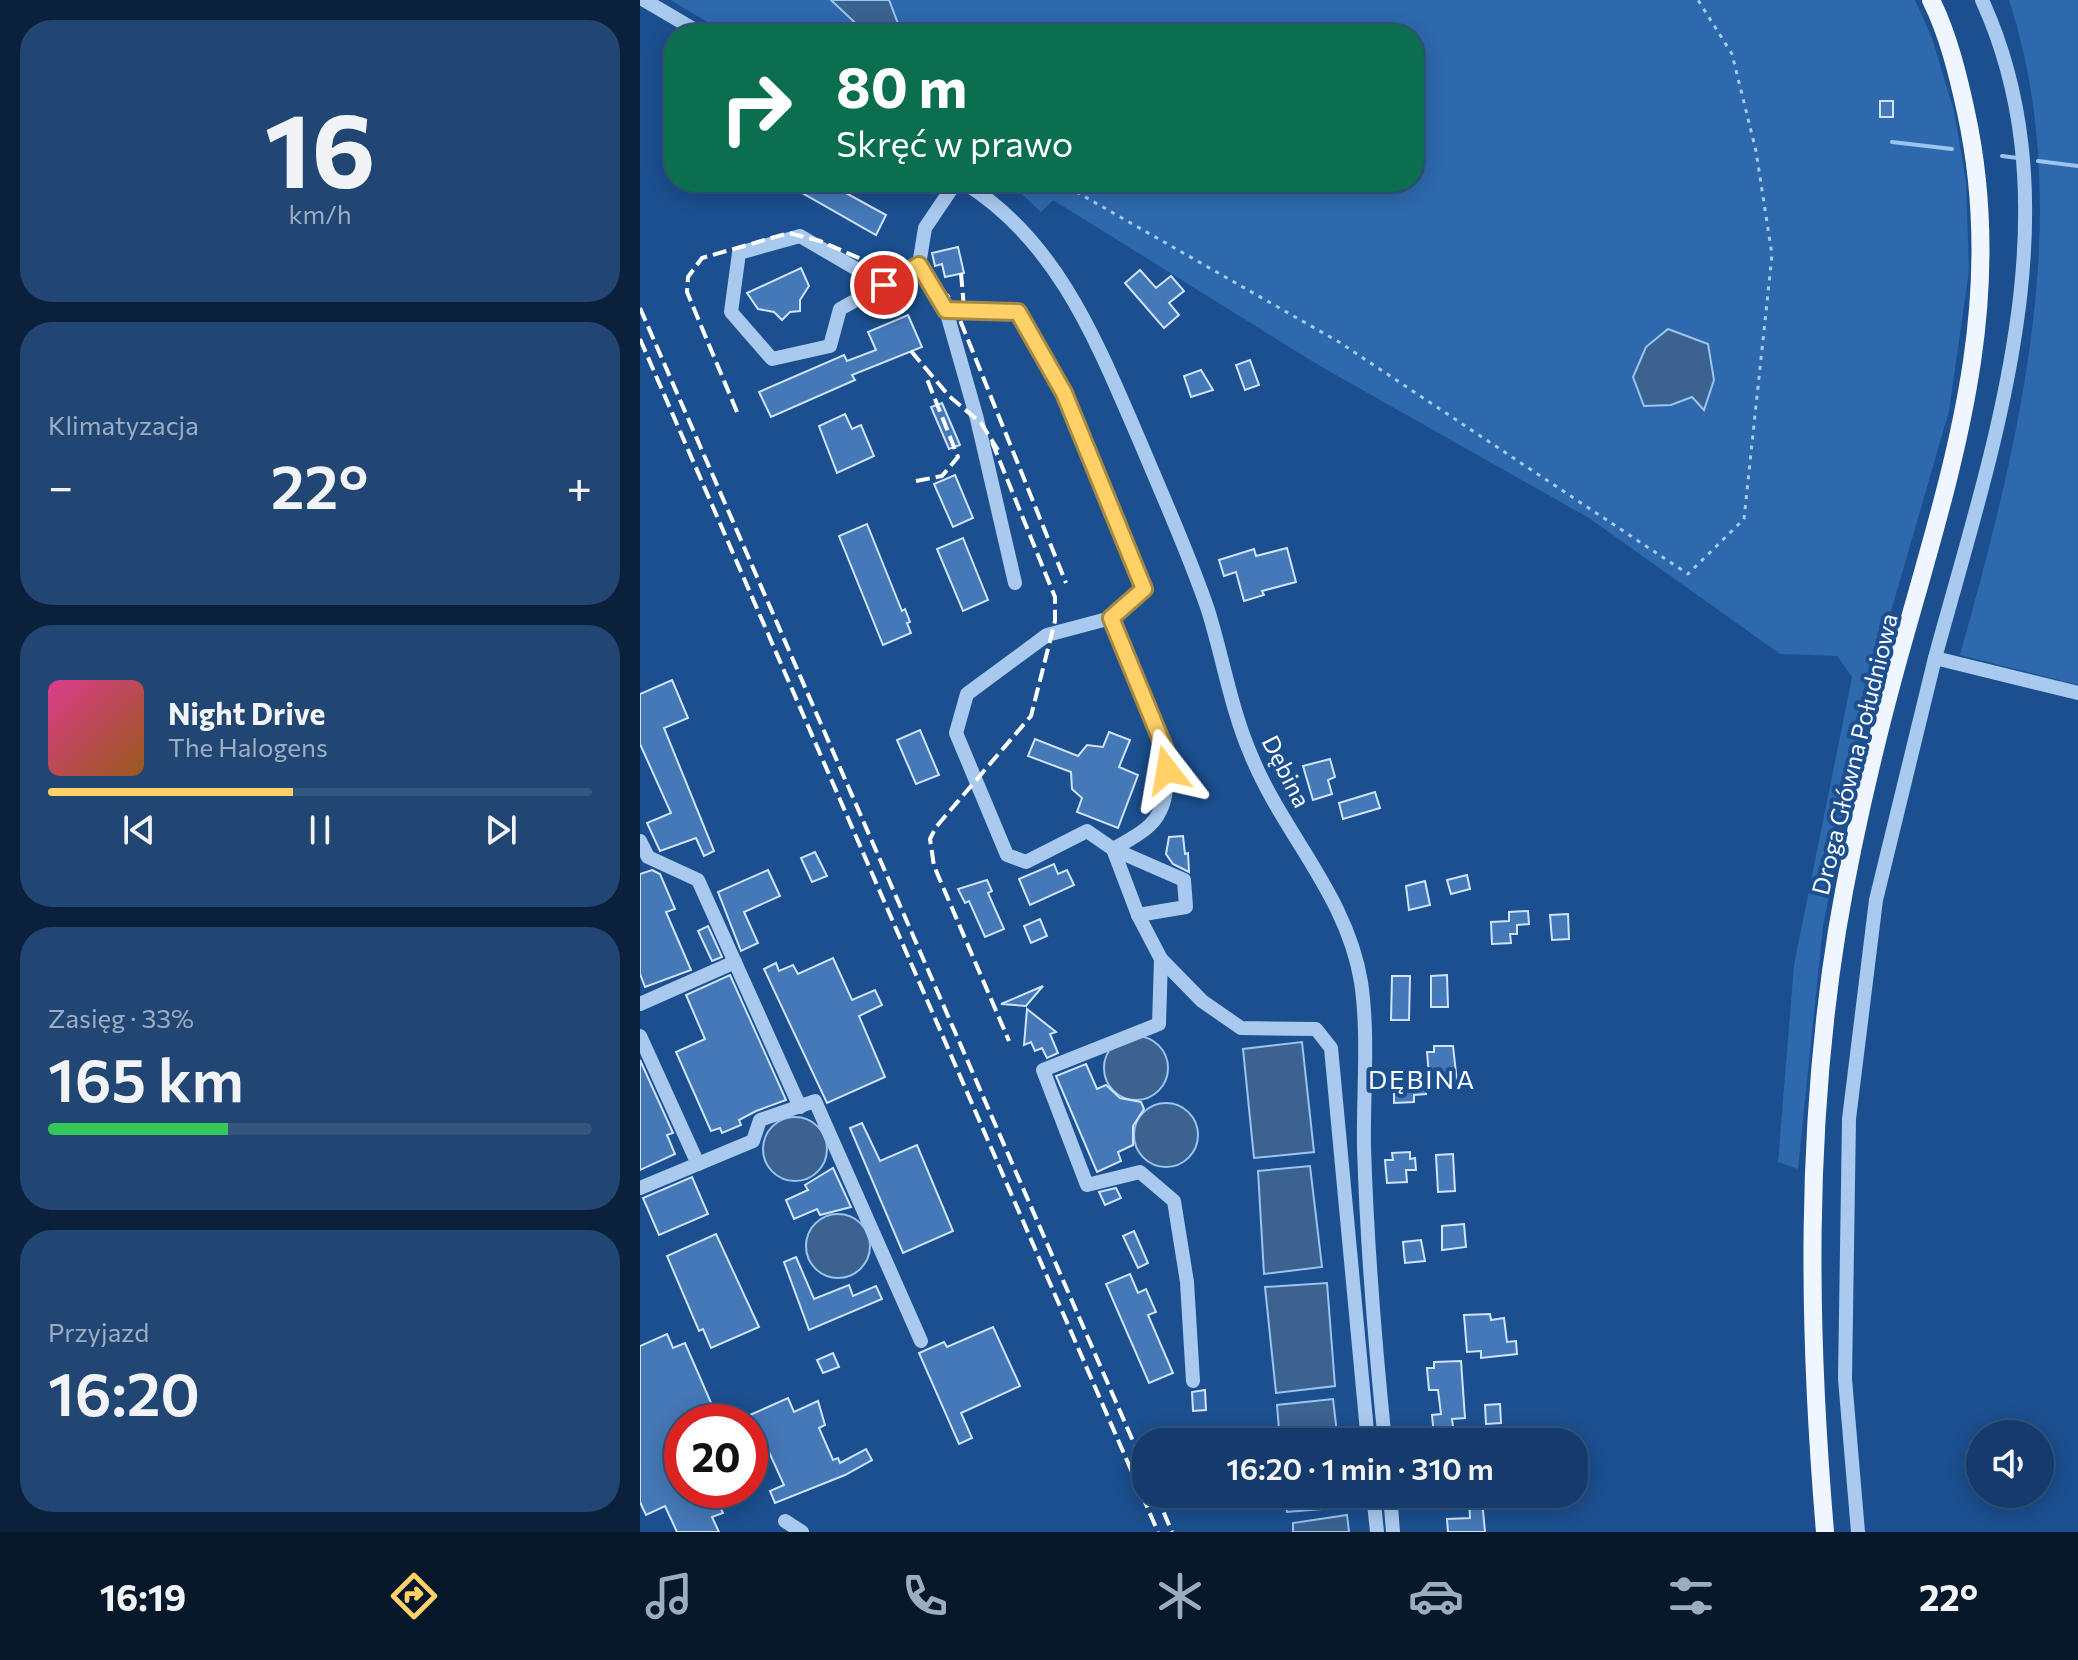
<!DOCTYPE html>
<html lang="pl">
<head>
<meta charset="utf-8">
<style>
  :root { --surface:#143b6b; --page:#214673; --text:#f1f3f6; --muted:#9dadc1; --line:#33557e; --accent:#ffd166 }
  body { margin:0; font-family:Commissioner,sans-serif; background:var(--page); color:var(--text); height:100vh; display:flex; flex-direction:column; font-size:30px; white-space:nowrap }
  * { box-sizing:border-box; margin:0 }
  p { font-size:26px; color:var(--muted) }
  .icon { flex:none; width:44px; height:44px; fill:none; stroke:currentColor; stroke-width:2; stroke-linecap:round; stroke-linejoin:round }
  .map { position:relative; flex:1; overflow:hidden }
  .side { display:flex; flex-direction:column; gap:20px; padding:20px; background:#0b203b; width:640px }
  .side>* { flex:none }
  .hud { position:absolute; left:24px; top:24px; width:760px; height:168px; border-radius:32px; box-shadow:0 4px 20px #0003,0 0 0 2px var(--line); background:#0b6e4f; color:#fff; overflow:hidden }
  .controls { position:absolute; left:1326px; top:1420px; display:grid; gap:16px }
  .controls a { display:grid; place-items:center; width:88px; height:88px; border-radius:50%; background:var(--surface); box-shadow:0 4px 20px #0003,0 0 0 2px var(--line); font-size:40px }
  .speed { position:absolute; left:24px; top:1404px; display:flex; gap:16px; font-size:40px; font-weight:700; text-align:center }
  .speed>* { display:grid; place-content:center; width:104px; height:104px; border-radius:50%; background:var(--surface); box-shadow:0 4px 20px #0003,0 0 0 2px var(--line); line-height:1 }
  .speed .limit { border:12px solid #d22; background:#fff; color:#111 }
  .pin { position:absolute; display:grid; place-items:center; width:68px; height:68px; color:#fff; margin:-34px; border:4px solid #fff; border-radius:50%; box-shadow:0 2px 8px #0007 }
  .me { position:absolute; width:88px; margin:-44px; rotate:346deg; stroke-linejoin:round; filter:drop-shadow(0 0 6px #0008) }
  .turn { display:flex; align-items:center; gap:28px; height:168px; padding:0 40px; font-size:36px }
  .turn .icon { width:104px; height:104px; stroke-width:2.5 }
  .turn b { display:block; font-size:56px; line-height:68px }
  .big { font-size:60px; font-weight:600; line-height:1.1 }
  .side .card { flex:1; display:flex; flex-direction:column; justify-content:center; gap:12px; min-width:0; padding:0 28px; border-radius:32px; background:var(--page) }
  .side .dial { align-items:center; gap:0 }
  .dial b { font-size:104px; line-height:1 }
  .song { display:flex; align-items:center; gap:24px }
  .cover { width:96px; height:96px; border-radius:12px; background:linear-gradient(135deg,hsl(330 70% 55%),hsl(30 70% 35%)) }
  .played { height:8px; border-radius:4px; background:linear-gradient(90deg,var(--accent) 45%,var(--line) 45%) }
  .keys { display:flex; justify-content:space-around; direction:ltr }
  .heat { display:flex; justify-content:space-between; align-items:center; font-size:44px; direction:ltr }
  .charge { height:12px; border-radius:6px; background:linear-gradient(90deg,#34c759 33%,var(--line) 0) }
  .trip { position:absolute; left:492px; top:1428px; width:456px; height:80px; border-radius:32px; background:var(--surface); box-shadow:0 4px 20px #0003,0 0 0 2px var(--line); font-weight:600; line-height:80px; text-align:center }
  .tab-bar { display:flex; height:128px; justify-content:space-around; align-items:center; background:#08182b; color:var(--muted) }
  .tab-bar .icon { width:56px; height:56px }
  .tab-bar .active { color:var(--accent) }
  .tab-bar b { font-size:36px; color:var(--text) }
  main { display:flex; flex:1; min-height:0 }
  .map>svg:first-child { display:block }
  .green { fill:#2e69ad }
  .water { fill:#3c6290; stroke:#9cc4f0; stroke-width:2 }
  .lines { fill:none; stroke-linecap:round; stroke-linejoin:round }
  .stream { stroke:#9cc4f0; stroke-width:4 }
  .building { fill:#4478b7; stroke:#cfe3fa; stroke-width:2 }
  .path { stroke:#a9c9ee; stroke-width:3; stroke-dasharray:4 6; stroke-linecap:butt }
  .minor { stroke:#a9c9ee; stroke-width:14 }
  .major { stroke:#f0f6ff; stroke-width:18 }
  .rail { stroke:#fff; stroke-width:4; stroke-dasharray:14 6; stroke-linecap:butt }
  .route-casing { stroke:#a68842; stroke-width:20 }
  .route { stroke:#ffd166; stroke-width:14 }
  .labels { text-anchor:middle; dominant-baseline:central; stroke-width:8; stroke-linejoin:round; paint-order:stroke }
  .street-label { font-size:24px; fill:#fff; stroke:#1b4f8f }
  .neighbourhood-label { font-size:26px; letter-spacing:2px; fill:#fff; stroke:#1b4f8f }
</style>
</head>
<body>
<main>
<section class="side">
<div class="card dial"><b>16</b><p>km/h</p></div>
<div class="card"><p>Klimatyzacja</p>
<div class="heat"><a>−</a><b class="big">22°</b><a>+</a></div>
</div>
<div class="card">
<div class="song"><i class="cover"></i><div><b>Night Drive</b><p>The Halogens</p></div></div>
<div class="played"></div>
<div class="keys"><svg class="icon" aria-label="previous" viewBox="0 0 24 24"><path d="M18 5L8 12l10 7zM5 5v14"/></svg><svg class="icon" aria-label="pause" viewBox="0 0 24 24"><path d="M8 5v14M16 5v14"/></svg><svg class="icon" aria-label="next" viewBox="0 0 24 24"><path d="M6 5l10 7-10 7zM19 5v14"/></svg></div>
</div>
<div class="card"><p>Zasięg · 33%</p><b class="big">165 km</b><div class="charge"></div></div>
<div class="card"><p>Przyjazd</p><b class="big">16:20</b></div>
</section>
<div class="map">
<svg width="1438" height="1532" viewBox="0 0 1438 1532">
  <rect width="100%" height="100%" fill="#1b4f8f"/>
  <!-- green -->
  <g class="green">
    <polygon points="30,0 1275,0 1292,38 1314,111 1326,182 1329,271 1309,411 1230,684 1183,926 1158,1169 1138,1162 1154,965 1212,677 1197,656 1140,654 949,518 680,366 413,200 401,212 369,182 774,182 774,34 88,34"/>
    <path d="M 1369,0 L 1438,0 L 1438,685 L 1320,655 C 1378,447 1438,212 1369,0 Z"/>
  </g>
  <!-- water -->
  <g class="water">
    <polygon points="191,0 249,0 262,34 227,34"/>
    <polygon points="1028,329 1068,344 1074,380 1064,410 1052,397 1031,405 1004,406 993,377 1006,347"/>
    <circle cx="496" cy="1068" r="32"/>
    <polygon points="662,1042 674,1152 614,1158 603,1049"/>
    <circle cx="526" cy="1135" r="32"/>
    <circle cx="155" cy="1149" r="32"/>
    <polygon points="670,1166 682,1267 624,1274 618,1171"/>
    <circle cx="198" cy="1246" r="32"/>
    <polygon points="687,1283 695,1386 636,1393 625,1287"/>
    <polygon points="693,1399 698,1442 640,1442 637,1405"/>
    <polygon points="645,1494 704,1494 706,1507 647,1512"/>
    <polygon points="707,1515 709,1532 653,1532 653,1523"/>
  </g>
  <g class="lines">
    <!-- stream -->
    <g class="stream">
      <polyline points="1252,142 1312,149"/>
      <polyline points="1362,156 1378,158"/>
      <polyline points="1398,161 1438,166"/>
    </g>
  </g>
  <!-- building -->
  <g class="building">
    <rect x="1240" y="101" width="13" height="16"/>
    <polygon points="143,182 186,182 246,215 236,235"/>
    <polygon points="318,247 324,273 305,277 302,264 295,266 292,253"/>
    <polygon points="161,268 169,286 160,300 160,311 150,312 142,320 134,312 118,309 107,293"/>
    <polygon points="500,270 516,288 531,276 544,291 529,303 539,315 524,328 485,283"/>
    <polygon points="268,315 282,347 212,375 215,380 131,417 119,392 204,355 207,361 236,350 228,332"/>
    <polygon points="610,360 619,385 605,390 596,365"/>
    <polygon points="561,370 573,390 551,397 544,376"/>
    <polygon points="302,403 320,445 309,449 291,407"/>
    <polygon points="205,414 212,429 221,425 234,456 197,473 179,426"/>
    <polygon points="315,475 333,518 313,527 294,484"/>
    <polygon points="227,524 262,611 265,609 270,622 267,623 271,633 243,645 199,536"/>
    <polygon points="323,538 348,600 323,611 297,549"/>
    <polygon points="647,548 656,582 622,591 624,595 604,601 596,572 584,576 579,560 614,549 616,556"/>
    <polygon points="32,680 48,718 24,728 74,851 64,856 56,838 20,851 7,823 31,813 0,744 0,694"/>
    <polygon points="280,730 299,775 276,784 257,740"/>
    <polygon points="469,732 490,740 479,767 498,775 478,828 437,812 442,798 432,789 431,772 388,756 395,739 438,756 447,745 463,747"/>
    <polygon points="690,759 695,777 688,780 692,794 673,800 663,766"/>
    <polygon points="735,792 740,808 703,819 699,803"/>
    <polygon points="543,836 545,854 548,853 549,872 533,864 526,854 529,837"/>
    <polygon points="175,852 187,876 172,882 161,858"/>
    <polygon points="414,864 418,874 427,870 434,885 390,905 379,879"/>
    <polygon points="12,870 20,874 35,909 26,912 51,970 5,987 0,974 0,874"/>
    <polygon points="128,870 140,896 104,912 118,943 101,951 78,892"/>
    <polygon points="827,875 830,889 811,894 807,880"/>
    <polygon points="347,880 352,891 348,893 364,929 345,937 329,901 325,903 318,889"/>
    <polygon points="785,881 790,905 769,910 766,886"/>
    <polygon points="888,911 889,924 877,925 877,934 870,934 871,943 852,944 851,922 869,921 869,912"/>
    <polygon points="928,914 929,939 912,940 910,915"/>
    <polygon points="400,919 407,936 391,943 384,926"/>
    <polygon points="68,926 82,957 72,961 58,931"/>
    <polygon points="193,958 212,1000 235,990 242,1005 219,1016 245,1077 187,1103 124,969 136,963 139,971 153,965 158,974"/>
    <polygon points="90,975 146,1100 116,1111 99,1120 101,1125 82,1133 80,1128 71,1131 36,1052 65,1039 46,995"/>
    <polygon points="807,975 808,1007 791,1007 791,976"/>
    <polygon points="752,976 770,976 769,1020 751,1020"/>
    <polygon points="403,986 386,1006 361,1004"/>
    <polygon points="387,1009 416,1032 410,1034 418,1053 407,1058 402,1048 395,1051 391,1042 384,1045"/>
    <polygon points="794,1046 813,1046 817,1082 786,1086 786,1094 774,1095 774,1102 754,1103 754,1081 762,1081 762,1076 789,1075 787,1052 794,1052"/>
    <polygon points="0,1060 33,1133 27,1135 35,1154 0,1170"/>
    <polygon points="446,1064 457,1089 466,1085 480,1098 501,1102 504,1109 493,1126 493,1145 478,1152 481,1161 457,1172 416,1076"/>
    <polygon points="222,1123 240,1161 277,1145 313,1231 263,1253 210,1128"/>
    <polygon points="770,1152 770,1159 775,1158 776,1170 766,1170 767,1182 747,1183 745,1160 753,1160 752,1153"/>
    <polygon points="813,1154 815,1191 798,1192 796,1155"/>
    <polygon points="193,1168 211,1207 180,1215 177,1209 154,1219 146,1200 168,1190 165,1185"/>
    <polygon points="52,1177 68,1214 19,1235 3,1198"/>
    <polygon points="476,1188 481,1198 465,1205 459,1192"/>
    <polygon points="824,1224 826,1247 802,1250 802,1226"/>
    <polygon points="494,1231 508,1263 498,1268 483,1236"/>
    <polygon points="76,1234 119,1327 71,1348 63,1329 59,1331 27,1256"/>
    <polygon points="781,1240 785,1261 765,1263 763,1242"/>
    <polygon points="156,1257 174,1299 209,1285 213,1296 236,1286 242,1299 169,1330 144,1262"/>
    <polygon points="490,1274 498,1293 506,1289 516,1312 508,1315 533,1373 509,1383 466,1284"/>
    <polygon points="850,1314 851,1320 864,1318 867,1342 876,1341 877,1354 841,1358 841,1351 827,1352 824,1315"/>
    <polygon points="353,1327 380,1386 321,1413 332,1438 319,1444 279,1353 304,1342 307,1347"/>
    <polygon points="27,1334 33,1348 45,1343 72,1405 48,1415 51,1422 42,1422 42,1490 72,1490 83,1513 72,1517 79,1532 37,1532 25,1506 6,1515 0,1502 0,1346"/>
    <polygon points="193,1353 199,1367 183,1373 177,1360"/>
    <polygon points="821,1361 825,1418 812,1419 814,1434 794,1436 792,1415 801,1414 798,1390 789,1390 787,1368 794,1368 794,1362"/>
    <polygon points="565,1390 566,1410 553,1411 552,1392"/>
    <polygon points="148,1398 154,1412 178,1401 185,1425 179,1428 193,1460 198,1458 200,1463 226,1449 232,1460 205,1475 135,1503 130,1491 144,1485 129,1452 115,1457 110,1445 110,1415"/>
    <polygon points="860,1404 861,1423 846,1424 845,1405"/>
    <polygon points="829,1500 842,1500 845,1532 808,1532 807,1519 830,1518"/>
  </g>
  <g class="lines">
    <!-- path -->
    <polyline class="path" points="419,182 699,342 1048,574 1104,519 1132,255 1116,151 1092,54 1058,0"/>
    <!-- minor -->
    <g class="minor">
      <polyline points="4,0 62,34"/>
      <path d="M 323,182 C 419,241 458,345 501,444 C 524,499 549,554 568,610 C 583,658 591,709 611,755 C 643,834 707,895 721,982 C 729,1036 723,1093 724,1147 C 727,1246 735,1344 745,1442"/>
      <path d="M 279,265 L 306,310 L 378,312 L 424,393 L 504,589 L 471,618 C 491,669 557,779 510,825 C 500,835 485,842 473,849 L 447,831 L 386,862 L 367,855 L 316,733 L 327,694 L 407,635 L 471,618"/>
      <polyline points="244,285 160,236 99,253 91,312 132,359 190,346 200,309 279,265 285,228 316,182"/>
      <polyline points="306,310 337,419 375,583"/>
      <path d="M 1295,658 C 1352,448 1438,210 1342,0"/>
      <polyline points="0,841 8,857 58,880 160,1107"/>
      <polyline points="473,849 498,915 521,959 562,1001 601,1028 676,1029 691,1048 728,1442"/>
      <polyline points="473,849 544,880 546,907 498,915"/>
      <polyline points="521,959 519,1024 403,1070 447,1185 500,1172 534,1201 547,1282 553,1381"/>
      <polyline points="0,1004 95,962"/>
      <polyline points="0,1036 58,1164"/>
      <polyline points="0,1188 113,1141 120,1120 175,1101 281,1341"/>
      <polyline points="733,1494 737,1532"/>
      <polyline points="750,1494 753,1532"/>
      <polyline points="145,1521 162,1532"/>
      <polyline points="1218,1532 1205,1379 1209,1119 1236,900 1295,658 1438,693"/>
    </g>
    <!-- major -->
    <path class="major" d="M 1185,1532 C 1168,1331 1165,1131 1197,931 C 1212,841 1233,752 1257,664 C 1309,476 1369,309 1326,112 C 1318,75 1308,34 1291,0"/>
    <!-- rail -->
    <g class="rail">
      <polyline points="321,273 325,320"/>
      <polyline points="0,308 506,1471"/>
      <polyline points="0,339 518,1532"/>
      <polyline points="271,351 309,396 341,423 358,450"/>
      <polyline points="97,412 47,292 48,277 62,258 149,233 180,241 237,266 283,277 308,296 318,315 426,583"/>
      <polyline points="352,442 415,597 415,621 391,716 296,827 290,839 294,866 369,1041"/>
      <polyline points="276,481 302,476 318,457 287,379"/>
      <polyline points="516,1494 532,1532"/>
    </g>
  </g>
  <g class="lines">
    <defs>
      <polyline id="route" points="244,285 279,265 306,310 378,312 424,393 504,589 471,618 526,752 527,770"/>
    </defs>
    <!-- route casing -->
    <use href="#route" class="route-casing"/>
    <!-- route -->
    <use href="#route" class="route"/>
  </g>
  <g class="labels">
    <!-- street labels -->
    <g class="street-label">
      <text transform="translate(1214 754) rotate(-76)">Droga Główna Południowa</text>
      <text transform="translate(647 771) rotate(63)">Dębina</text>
    </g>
    <!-- neighbourhood labels -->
    <g class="neighbourhood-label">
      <text x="782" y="1078">DĘBINA</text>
    </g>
  </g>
</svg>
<div class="controls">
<a><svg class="icon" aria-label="sound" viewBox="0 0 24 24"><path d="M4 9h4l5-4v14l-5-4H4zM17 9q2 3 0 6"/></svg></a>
</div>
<div class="speed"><div class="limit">20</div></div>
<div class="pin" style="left:244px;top:285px;background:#d93025"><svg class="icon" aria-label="arrive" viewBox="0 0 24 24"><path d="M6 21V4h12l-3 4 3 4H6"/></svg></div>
<svg class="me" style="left:527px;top:770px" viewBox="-20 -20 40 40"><path d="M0-17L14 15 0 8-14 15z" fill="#ffd166" stroke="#fff" stroke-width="4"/></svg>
<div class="trip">16:20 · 1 min · 310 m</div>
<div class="hud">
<div class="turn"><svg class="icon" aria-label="right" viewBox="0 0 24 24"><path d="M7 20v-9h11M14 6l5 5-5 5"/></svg><div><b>80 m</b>Skręć w prawo</div></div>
</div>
</div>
</main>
<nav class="tab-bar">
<b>16:19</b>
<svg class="icon active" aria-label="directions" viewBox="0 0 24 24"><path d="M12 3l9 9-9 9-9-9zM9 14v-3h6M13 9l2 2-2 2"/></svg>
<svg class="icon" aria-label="music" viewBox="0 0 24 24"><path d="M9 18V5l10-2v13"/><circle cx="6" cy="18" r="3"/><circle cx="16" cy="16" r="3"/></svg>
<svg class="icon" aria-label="phone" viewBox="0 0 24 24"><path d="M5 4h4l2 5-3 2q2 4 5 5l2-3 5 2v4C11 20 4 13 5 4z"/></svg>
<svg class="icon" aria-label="climate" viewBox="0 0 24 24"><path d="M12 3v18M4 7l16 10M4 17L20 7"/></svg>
<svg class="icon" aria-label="car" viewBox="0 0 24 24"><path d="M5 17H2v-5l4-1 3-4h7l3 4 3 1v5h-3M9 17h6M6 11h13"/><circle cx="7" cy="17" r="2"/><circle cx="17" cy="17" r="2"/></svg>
<svg class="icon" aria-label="filters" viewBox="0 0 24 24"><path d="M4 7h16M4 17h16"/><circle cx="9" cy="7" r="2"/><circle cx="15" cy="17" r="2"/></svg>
<b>22°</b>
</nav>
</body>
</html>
